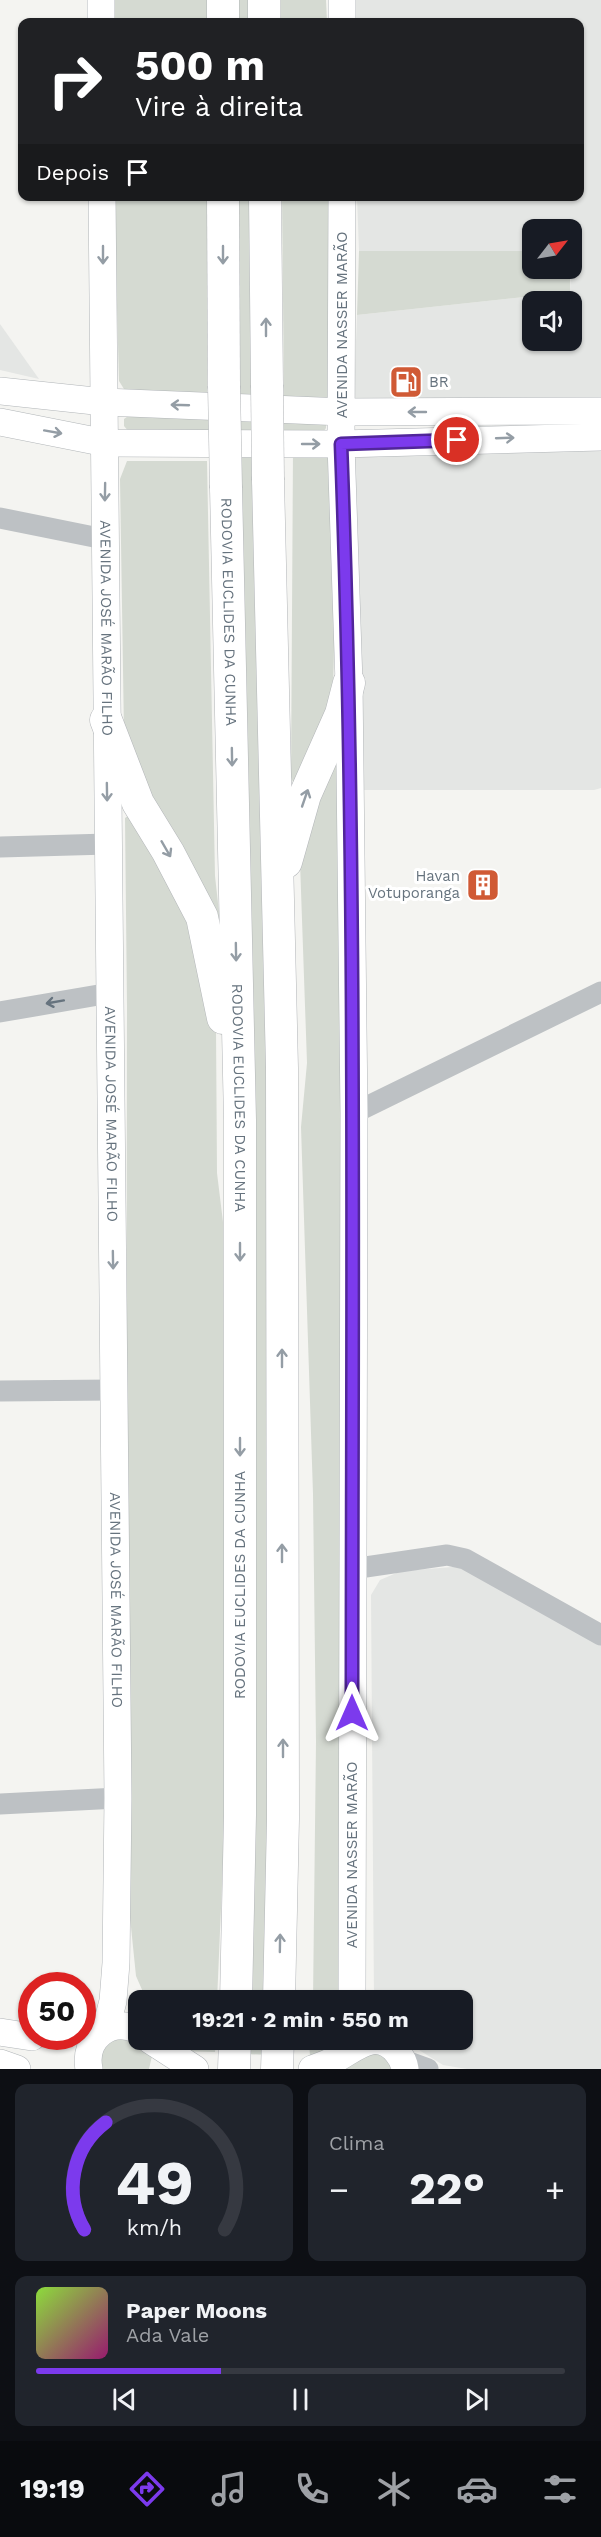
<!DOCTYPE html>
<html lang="pt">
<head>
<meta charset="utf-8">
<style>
  :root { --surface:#171b24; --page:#20242c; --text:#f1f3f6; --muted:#9ea1a6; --line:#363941; --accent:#7c3aed }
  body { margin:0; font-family:"Work Sans",sans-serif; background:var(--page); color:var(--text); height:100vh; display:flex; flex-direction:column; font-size:22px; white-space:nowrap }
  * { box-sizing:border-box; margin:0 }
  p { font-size:20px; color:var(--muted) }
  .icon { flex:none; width:33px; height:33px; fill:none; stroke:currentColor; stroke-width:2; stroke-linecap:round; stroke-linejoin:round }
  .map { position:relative; height:2069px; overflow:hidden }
  .side { display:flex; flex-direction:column; gap:15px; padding:15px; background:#0d0f14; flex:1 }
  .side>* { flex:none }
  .banner { position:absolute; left:18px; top:18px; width:566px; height:183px; border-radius:12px; box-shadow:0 2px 4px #0004; background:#202124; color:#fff; overflow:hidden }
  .needle { width:39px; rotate:59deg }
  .fabs { position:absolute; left:522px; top:219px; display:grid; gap:12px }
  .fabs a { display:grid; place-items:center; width:60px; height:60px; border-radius:12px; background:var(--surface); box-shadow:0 2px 4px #0004; font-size:30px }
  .speed { position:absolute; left:18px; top:1972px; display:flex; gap:12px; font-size:30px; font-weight:700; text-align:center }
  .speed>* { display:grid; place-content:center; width:78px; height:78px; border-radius:50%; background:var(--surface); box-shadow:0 2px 4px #0004; line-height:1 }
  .speed .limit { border:9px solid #d22; background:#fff; color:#111 }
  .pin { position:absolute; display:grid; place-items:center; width:51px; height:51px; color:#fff; margin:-26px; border:3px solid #fff; border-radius:50%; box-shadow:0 2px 6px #0007 }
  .me { position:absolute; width:66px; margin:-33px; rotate:0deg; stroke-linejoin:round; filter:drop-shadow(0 0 4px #0008) }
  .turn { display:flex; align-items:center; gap:21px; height:126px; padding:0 18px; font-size:27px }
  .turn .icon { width:78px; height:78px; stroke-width:2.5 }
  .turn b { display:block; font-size:42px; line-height:51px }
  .then { display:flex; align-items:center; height:57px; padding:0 18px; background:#0003; gap:12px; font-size:22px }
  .big { font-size:45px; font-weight:700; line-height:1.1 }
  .side .widget { flex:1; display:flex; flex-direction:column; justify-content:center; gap:9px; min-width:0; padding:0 21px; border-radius:12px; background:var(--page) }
  .side .dial { align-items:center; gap:0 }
  .dial svg { height:156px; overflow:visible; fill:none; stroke:var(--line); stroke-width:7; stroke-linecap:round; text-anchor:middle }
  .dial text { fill:var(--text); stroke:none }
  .song { display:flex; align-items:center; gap:18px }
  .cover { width:72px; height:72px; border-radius:9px; background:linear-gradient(135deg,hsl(90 70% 55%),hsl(320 70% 35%)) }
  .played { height:6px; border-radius:3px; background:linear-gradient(90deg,var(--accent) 35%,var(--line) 35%) }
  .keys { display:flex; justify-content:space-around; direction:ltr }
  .heat { display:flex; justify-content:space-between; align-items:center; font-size:33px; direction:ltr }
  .side .tiles { flex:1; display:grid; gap:15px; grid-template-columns:1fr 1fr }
  .widget:last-child { grid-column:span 2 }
  .trip { position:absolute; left:128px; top:1990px; width:345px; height:60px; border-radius:12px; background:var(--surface); box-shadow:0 2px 4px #0004; font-weight:700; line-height:60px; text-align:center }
  .tabs { display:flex; height:96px; justify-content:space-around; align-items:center; background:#090b0e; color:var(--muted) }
  .tabs .icon { width:42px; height:42px }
  .tabs .current { color:var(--accent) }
  .tabs b { font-size:27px; color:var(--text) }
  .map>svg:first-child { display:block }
  .built { fill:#e4e6e4; fill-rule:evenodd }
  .green { fill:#d5dad2 }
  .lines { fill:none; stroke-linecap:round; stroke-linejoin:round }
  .major-casing { stroke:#b1b5b8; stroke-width:28 }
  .highway-casing { stroke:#b2b5b8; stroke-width:33 }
  .minor { stroke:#bdc1c4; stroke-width:21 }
  .major { stroke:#fff; stroke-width:27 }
  .highway { stroke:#fff; stroke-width:32 }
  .highway-bridge-casing { stroke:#b2b5b8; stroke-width:33; stroke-linecap:butt }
  .highway-bridge { stroke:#fff; stroke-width:32 }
  .oneway { stroke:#949da5 }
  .oneway2 { stroke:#66737e }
  .route-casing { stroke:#51269a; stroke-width:15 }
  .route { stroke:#7c3aed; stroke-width:10 }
  .labels { text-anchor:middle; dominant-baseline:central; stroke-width:6; stroke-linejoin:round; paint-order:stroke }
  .street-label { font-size:15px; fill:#66737e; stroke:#fff }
  .poi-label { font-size:15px; fill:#66737e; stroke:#fff; text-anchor:start }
</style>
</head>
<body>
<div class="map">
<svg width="601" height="2069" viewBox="0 0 601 2069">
  <rect width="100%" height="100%" fill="#f4f4f1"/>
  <!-- built -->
  <g class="built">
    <path d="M 349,0 L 601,0 L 601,399 L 364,404 L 354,397 L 357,315 L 570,292 L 572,230 L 532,230 L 532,251 L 359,251 L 357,197 L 579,196 L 579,22 L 349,22 ZM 532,302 L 572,302 L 572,340 L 532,340 Z"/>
    <polygon points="0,324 39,379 0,370"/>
    <polygon points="601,448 601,788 594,790 361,790 355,459 367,450"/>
    <polygon points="453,1567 465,1567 601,1642 601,2069 467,2069 443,2065 403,2040 462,2040 462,2001 374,2001 371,1595 380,1580 401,1571"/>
  </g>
  <!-- green -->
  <g class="green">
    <rect x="112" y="0" width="96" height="22"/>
    <rect x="233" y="0" width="22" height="22"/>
    <polygon points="281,0 326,0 327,22 281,22"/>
    <polygon points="114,197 208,197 207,395 124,389 119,381"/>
    <polygon points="234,197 254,197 254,399 235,397"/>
    <polygon points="282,197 329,197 331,395 323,400 284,401"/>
    <polygon points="359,251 532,251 532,268 570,269 570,292 357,315"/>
    <polygon points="131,414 326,423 326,428 322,434 129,432 124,426 124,419"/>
    <polygon points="257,449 270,896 271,2001 246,2001 235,451"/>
    <polygon points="293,451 324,452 331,462 339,616 334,652 333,689 326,716 295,788 291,777"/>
    <polygon points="127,461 207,461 215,876 220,921 214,925 174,851 124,732 120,479"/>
    <polygon points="339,762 346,2001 313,2001 316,1741 313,1494 301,1127 307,1063 300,862 322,767"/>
    <polygon points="132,813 198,922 216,1028 217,1173 223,1222 225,1815 217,2001 147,2001 136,1976 126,1878 127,1007 125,818"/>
    <polygon points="130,2029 152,2056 149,2069 93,2069 92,2051"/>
    <polygon points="165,2040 216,2040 215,2052 175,2051"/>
    <polygon points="246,2040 269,2040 269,2055 246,2054"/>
    <polygon points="309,2040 342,2040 339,2049 310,2058"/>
    <polygon points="378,2052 399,2069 328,2069"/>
  </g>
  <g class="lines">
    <defs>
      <g id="major">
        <polyline points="101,0 101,22"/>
        <polyline points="342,0 342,22"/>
        <path id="s1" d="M 102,196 L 118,1798 L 116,1963 L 113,2001 L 106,2028 L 103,2030"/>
        <polyline points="342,196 341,444 349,683 354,1113 352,2001"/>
        <polyline points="0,391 104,402 343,412 601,411"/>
        <polyline points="0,422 106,443 341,444 601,437"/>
        <polyline points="0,2032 32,2037"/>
        <polyline points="150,2040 195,2069"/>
        <polyline points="0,2063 17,2069"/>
        <path d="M 89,2069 C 83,2039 110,2016 138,2030"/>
        <path d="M 312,2069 C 320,2066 327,2064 334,2060 C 355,2049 376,2027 397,2052 C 402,2058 404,2062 405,2069"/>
      </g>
      <g id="highway">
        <polyline points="223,0 223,22"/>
        <polyline points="264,0 264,22"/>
        <polyline points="223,196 224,386"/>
        <polyline points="265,196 267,385"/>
        <polyline points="268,480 282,1068 283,1819 279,2001"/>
        <path id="s2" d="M 226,488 L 240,1120 L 240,1815 L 236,2001"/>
        <polyline points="106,720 138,803 168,852 202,917 223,1018"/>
        <polyline points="286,862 305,795 341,714 349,683"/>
        <polyline points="234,2069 235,2040"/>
        <polyline points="277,2069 278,2040"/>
      </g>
    </defs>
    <!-- major casing -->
    <use href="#major" class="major-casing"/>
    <!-- highway casing -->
    <use href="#highway" class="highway-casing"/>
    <!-- minor -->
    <g class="minor">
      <polyline points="0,518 104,539"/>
      <polyline points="0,847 108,844"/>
      <polyline points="0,1012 110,993"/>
      <polyline points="354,1113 601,992"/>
      <polyline points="0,1391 114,1390"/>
      <polyline points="352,1569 447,1555 465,1559 601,1635"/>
      <polyline points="0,1804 118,1798"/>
      <polyline points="403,2060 428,2069"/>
    </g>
    <!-- major -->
    <use href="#major" class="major"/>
    <!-- highway -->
    <use href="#highway" class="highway"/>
    <defs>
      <g id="highway-bridge">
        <polyline points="267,385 268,480"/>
        <polyline points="224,386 226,488"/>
      </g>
    </defs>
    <!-- highway-bridge casing -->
    <use href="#highway-bridge" class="highway-bridge-casing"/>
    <!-- highway-bridge -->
    <use href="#highway-bridge" class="highway-bridge"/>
  </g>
  <!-- one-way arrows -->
  <defs><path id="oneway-shaft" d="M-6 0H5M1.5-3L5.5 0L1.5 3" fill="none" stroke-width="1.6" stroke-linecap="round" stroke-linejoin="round" transform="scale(1.5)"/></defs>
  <g class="oneway">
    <use href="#oneway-shaft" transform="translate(103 255) rotate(90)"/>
    <use href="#oneway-shaft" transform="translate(223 255) rotate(90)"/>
    <use href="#oneway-shaft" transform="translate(266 327) rotate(-90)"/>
    <use href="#oneway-shaft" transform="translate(180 405) rotate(-178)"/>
    <use href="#oneway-shaft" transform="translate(417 412) rotate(180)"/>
    <use href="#oneway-shaft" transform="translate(53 432) rotate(10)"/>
    <use href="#oneway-shaft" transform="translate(505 438) rotate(-2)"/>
    <use href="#oneway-shaft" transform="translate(311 444)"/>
    <use href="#oneway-shaft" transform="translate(105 492) rotate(91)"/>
    <use href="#oneway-shaft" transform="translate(232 757) rotate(89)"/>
    <use href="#oneway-shaft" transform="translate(107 792) rotate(89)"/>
    <use href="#oneway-shaft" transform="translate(305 798) rotate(-71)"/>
    <use href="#oneway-shaft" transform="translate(166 849) rotate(60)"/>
    <use href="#oneway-shaft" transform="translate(236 952) rotate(89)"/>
    <use href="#oneway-shaft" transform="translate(240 1252) rotate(90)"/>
    <use href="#oneway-shaft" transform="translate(113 1260) rotate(89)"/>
    <use href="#oneway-shaft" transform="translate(282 1358) rotate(-90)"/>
    <use href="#oneway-shaft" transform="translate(240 1447) rotate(90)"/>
    <use href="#oneway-shaft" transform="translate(282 1553) rotate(-90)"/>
    <use href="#oneway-shaft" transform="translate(283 1748) rotate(-90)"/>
    <use href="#oneway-shaft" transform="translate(280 1943) rotate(-89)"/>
  </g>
  <use class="oneway2" href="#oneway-shaft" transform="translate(55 1002) rotate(170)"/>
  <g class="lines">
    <defs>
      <path id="route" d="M 352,1713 C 352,1290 357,867 341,444 L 457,440"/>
    </defs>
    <!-- route casing -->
    <use href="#route" class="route-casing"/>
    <!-- route -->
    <use href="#route" class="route"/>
  </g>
  <!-- icons -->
  <defs>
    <symbol id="fuel-square" viewBox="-11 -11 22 22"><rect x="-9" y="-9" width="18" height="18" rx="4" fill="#d05a35" stroke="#fff"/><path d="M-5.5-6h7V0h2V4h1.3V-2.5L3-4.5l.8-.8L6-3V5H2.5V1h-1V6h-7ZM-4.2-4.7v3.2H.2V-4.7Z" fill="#fff"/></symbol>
    <symbol id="building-square" viewBox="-11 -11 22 22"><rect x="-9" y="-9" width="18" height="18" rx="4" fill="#d05a35" stroke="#fff"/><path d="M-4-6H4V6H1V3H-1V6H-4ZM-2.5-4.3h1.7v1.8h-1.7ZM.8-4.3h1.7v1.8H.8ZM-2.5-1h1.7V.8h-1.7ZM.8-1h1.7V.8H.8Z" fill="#fff"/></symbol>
  </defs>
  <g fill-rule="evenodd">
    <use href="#fuel-square" x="387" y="363" width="38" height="38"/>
    <use href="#building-square" x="464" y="866" width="38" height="38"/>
  </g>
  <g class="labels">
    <!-- street labels -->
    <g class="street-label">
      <text transform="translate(342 325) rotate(-90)">AVENIDA NASSER MARÃO</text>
      <text stroke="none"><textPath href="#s2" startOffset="124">RODOVIA EUCLIDES DA CUNHA</textPath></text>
      <text stroke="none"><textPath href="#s1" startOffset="432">AVENIDA JOSÉ MARÃO FILHO</textPath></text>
      <text stroke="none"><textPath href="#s2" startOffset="610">RODOVIA EUCLIDES DA CUNHA</textPath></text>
      <text stroke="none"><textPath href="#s1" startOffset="918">AVENIDA JOSÉ MARÃO FILHO</textPath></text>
      <text transform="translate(240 1585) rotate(-90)">RODOVIA EUCLIDES DA CUNHA</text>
      <text stroke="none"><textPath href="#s1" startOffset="1404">AVENIDA JOSÉ MARÃO FILHO</textPath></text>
      <text transform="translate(352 1855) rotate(-90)">AVENIDA NASSER MARÃO</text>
    </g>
    <!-- poi labels -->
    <g class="poi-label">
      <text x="429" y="382">BR</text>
      <text x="460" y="876" text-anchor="end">Havan<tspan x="460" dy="17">Votuporanga</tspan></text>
    </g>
  </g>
</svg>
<div class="fabs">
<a><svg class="needle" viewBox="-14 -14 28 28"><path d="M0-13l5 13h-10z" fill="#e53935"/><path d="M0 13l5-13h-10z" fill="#9ea1a6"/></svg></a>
<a><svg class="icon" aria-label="sound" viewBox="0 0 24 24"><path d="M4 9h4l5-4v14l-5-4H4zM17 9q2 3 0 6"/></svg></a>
</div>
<div class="speed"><div class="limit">50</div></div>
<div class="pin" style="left:457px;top:440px;background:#d93025"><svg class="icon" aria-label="arrive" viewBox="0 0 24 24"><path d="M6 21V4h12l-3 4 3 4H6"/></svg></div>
<svg class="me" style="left:352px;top:1713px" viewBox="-20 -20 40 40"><path d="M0-17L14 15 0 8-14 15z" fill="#7c3aed" stroke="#fff" stroke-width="4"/></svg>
<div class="trip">19:21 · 2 min · 550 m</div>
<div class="banner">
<div class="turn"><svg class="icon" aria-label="right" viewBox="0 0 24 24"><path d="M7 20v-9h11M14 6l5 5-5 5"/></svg><div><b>500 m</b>Vire à direita</div></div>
<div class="then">Depois<svg class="icon" aria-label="arrive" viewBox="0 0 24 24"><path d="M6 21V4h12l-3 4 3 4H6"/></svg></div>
</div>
</div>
<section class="side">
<div class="tiles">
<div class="widget dial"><svg viewBox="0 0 100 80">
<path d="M14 69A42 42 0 1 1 86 69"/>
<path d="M14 69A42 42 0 0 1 25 14" stroke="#7c3aed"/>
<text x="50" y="56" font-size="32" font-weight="700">49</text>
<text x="50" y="72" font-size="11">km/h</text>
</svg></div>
<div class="widget"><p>Clima</p>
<div class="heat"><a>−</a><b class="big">22°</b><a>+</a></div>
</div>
<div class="widget">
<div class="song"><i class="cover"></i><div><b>Paper Moons</b><p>Ada Vale</p></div></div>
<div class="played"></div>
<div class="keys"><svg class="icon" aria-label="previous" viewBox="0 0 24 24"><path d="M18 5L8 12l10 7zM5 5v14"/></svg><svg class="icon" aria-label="pause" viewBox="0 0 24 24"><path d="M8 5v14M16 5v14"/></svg><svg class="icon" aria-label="next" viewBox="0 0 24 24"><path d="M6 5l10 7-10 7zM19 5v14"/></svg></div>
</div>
</div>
</section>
<nav class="tabs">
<b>19:19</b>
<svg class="icon current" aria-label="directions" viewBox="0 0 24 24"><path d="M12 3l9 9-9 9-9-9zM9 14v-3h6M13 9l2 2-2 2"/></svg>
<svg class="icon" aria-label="music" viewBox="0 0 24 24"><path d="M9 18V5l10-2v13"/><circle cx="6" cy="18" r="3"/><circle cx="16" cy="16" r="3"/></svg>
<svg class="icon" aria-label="phone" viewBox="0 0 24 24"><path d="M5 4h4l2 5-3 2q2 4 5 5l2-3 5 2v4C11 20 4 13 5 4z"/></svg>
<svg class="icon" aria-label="climate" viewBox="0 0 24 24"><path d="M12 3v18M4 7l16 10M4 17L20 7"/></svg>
<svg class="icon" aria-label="car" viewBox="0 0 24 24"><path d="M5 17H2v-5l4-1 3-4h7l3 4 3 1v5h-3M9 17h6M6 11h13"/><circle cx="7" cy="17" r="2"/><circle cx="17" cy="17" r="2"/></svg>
<svg class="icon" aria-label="filters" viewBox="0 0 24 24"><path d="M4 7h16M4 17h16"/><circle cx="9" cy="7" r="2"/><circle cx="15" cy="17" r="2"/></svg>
</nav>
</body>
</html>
